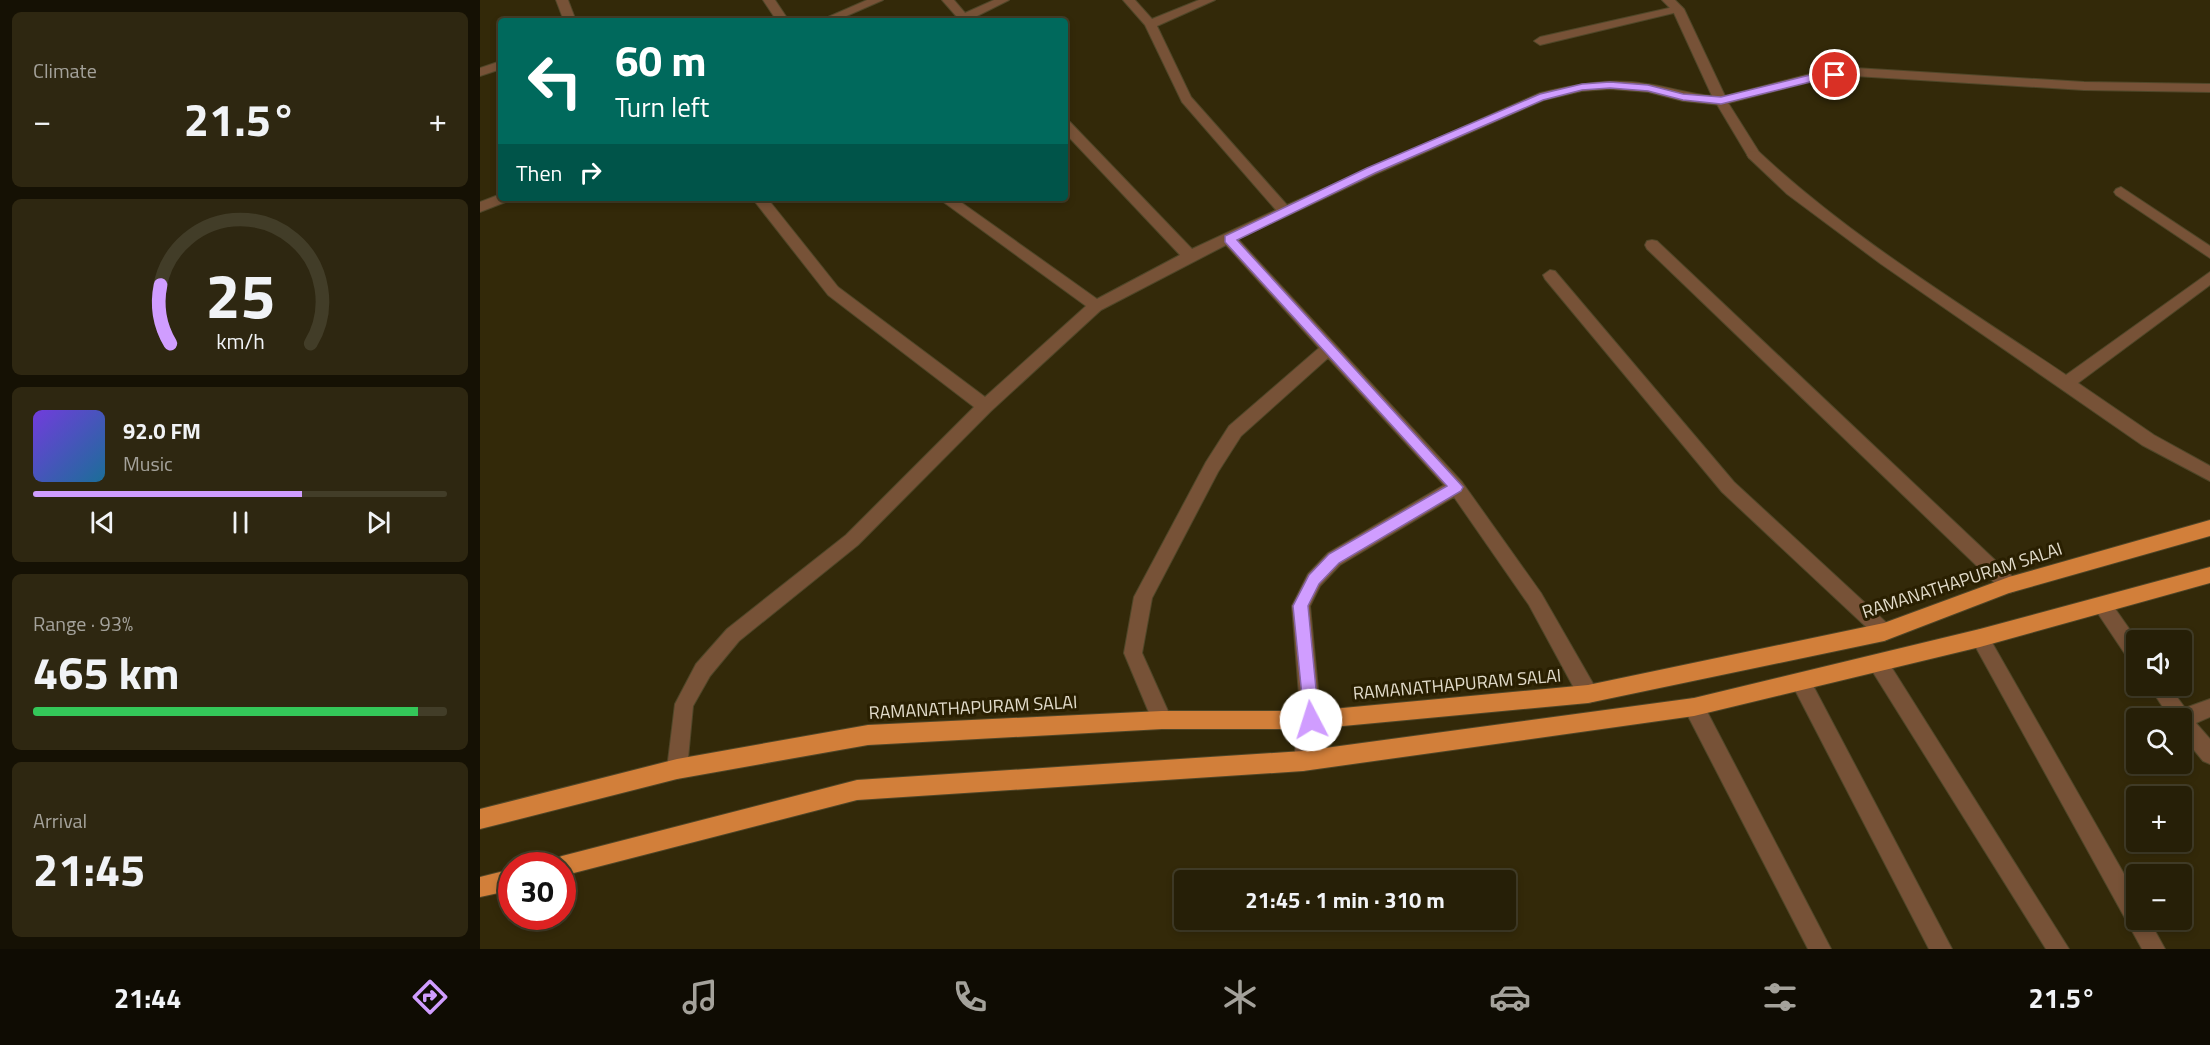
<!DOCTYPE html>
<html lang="en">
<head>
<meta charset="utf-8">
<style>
  :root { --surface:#261f07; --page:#2e2711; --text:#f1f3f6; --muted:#a4a29b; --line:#423d28; --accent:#d09dff }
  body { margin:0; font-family:"Titillium Web",sans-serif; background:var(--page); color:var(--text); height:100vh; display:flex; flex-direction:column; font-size:22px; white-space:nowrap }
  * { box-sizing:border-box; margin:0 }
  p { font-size:20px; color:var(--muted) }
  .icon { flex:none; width:33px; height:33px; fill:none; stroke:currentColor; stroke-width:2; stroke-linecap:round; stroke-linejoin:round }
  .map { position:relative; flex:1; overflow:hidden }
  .details { display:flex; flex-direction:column; gap:12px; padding:12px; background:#151104; width:480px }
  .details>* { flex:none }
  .banner { position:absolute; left:18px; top:18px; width:570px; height:183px; border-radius:6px; box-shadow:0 3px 9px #0003,0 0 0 2px var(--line); background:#00695c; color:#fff; overflow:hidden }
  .buttons { position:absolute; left:1646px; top:630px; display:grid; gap:12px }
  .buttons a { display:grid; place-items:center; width:66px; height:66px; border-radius:6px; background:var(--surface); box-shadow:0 3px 9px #0003,0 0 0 2px var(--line); font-size:30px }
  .speed { position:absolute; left:18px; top:852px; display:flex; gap:12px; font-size:30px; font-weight:700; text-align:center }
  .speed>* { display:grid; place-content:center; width:78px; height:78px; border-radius:50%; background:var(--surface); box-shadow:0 3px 9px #0003,0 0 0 2px var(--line); line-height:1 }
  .speed .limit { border:9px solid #d22; background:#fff; color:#111 }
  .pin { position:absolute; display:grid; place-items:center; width:51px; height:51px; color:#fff; margin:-26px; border:3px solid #fff; border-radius:50%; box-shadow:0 2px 6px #0007 }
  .me { position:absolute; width:66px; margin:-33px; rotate:355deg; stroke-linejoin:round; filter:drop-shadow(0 0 4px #0008) }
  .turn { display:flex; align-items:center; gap:21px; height:126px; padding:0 18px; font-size:27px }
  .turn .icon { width:78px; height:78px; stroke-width:2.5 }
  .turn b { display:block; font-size:42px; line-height:51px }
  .then { display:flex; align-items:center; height:57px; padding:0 18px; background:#0003; gap:12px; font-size:22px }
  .big { font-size:45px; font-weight:700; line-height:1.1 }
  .details .tile { flex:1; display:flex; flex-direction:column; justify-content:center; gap:9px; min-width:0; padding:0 21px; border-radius:9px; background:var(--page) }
  .details .dial { align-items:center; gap:0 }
  .dial svg { height:156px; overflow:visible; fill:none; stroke:var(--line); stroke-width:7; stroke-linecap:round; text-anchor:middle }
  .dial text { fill:var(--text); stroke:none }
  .song { display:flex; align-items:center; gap:18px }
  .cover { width:72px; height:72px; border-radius:9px; background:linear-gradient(135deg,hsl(260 70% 55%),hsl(200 70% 35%)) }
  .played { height:6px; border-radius:3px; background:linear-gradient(90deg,var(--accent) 65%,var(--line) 65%) }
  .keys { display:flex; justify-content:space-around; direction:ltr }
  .heat { display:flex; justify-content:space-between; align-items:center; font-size:33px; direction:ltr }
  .charge { height:9px; border-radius:4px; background:linear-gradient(90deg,#34c759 93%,var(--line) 0) }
  .trip { position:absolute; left:694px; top:870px; width:342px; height:60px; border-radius:6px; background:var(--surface); box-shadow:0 3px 9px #0003,0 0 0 2px var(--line); font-weight:700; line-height:60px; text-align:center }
  .menu { display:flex; height:96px; justify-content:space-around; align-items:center; background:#0f0c03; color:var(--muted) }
  .menu .icon { width:42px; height:42px }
  .menu .on { color:var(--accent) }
  .menu b { font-size:27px; color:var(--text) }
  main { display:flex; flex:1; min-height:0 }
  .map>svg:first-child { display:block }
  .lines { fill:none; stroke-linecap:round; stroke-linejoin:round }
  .service-casing { stroke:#4f4628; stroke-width:2 }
  .minor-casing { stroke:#4f4628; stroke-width:2 }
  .trunk-casing { stroke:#4f4628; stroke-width:2 }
  .service { fill:#775237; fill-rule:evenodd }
  .minor { fill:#775237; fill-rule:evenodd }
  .trunk { fill:#d27f3a; fill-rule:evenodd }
  .route { fill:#d09dff; stroke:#8766a6; stroke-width:1.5 }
  .labels { text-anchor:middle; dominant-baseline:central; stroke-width:6; stroke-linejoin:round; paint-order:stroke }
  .street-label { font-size:18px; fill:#e2dccb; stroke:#291f01 }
</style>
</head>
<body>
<main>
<section class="details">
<div class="tile"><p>Climate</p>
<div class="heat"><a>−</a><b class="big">21.5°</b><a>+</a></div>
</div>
<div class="tile dial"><svg viewBox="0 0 100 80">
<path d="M14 69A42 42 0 1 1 86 69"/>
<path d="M14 69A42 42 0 0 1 9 39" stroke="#d09dff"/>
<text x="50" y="56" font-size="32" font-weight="700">25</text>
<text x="50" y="72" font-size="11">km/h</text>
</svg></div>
<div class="tile">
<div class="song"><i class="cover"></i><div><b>92.0 FM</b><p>Music</p></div></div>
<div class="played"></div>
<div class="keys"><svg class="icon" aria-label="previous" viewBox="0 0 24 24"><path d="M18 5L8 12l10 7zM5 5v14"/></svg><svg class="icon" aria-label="pause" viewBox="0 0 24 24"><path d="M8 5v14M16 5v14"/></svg><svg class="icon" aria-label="next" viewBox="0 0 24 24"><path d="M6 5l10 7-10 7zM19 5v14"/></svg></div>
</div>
<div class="tile"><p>Range · 93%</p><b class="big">465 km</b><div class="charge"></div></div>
<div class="tile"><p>Arrival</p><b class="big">21:45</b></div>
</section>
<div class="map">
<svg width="1730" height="949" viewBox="0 0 1730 949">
  <rect width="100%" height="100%" fill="#332909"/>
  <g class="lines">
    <defs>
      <g id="service">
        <polygon points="1198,6 1202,7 1202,11 1060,45 1054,41 1060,37"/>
        <polygon points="1241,97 1245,98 1279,152 1281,155 1279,158 1269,158 1235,101"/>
      </g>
      <g id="minor">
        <polygon points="76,0 88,0 96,21 84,21"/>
        <polygon points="283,0 295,0 309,21 297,21"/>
        <polygon points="387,0 403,0 355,21 339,21"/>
        <polygon points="462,0 474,0 485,13 514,0 529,0 491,19 492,21 472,21 477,17"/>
        <path d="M 643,0 L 655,0 L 672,19 L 719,0 L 735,0 L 677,26 L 711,97 L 807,205 L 1060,93 C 1096,84 1130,78 1167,84 C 1189,87 1210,94 1232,96 L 1193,11 L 1182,0 L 1195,0 L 1204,9 L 1245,96 L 1334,73 L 1375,68 L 1604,82 L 1730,84 L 1730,92 L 1604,90 L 1375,76 L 1334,81 L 1241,105 L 1203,101 L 1168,92 L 1130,89 L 1102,91 L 1064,100 L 896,174 L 758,239 L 982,482 L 1061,593 L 1115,687 L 1117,694 L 1115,701 L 1108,703 L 1101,701 L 1049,605 L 974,497 L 860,565 L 840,586 L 830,606 L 841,720 L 830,768 L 823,771 L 816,768 L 813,761 L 821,720 L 812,606 L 828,574 L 848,553 L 964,485 L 848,358 L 761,436 L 738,472 L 672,598 L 662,653 L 692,720 L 689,727 L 682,729 L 675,727 L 644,653 L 654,597 L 726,462 L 749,426 L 839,348 L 746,245 L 621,310 L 511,411 L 378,545 L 259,641 L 230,676 L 213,706 L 207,769 L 204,776 L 197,779 L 190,776 L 187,769 L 195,704 L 216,664 L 247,629 L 366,535 L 494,407 L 348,295 L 272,198 L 287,198 L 358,287 L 505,397 L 606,306 L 458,198 L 475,198 L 617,299 L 700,255 L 585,133 L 585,121 L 590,122 L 712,249 L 796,210 L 702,102 L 665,25 Z"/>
        <polygon points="21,61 21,69 0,76 0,68"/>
        <path d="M 1274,151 L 1279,152 C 1371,238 1482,305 1586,375 L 1730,272 L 1730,285 L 1598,383 L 1674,435 L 1730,466 L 1730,481 L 1662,445 L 1401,264 L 1307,194 L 1269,158 L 1267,155 L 1269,152 Z"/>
        <polygon points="1641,187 1730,246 1730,258 1636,195 1634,192 1636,189"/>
        <polygon points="21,194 21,198 30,198 28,201 0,212 0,202"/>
        <polygon points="1172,240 1177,241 1535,579 1538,585 1535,591 1529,593 1523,591 1167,249 1165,245 1167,241"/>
        <polygon points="1070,270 1075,271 1254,482 1410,626 1413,632 1410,638 1404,641 1398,638 1242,492 1065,279 1063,275"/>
        <polygon points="1623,598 1629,600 1657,640 1656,663 1649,660 1617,612 1614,606 1617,600"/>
        <polygon points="1500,629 1506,632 1656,895 1656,920 1669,920 1685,949 1662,949 1494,644 1491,638 1494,632"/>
        <polygon points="1398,654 1405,657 1589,949 1566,949 1391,669 1389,663 1391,657"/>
        <polygon points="1321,673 1328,676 1472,949 1449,949 1314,688 1312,682 1314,676"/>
        <polygon points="1669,686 1689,686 1705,708 1730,699 1730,717 1716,723 1730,739 1730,764 1723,761 1701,734 1701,718 1690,718"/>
        <polygon points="1214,698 1221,700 1351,949 1328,949 1207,714 1205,707 1207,700"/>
      </g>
      <g id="trunk">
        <polygon points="1730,520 1730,536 1529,593 1404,641 1108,703 831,729 682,729 388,745 197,779 0,829 0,809 197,759 388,725 682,711 831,711 1108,685 1404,623 1529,577"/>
        <polygon points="1730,567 1730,583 1500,647 1214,716 823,771 377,800 82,876 82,866 72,866 75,859 82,856 377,780 823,751 1214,698 1500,629"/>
        <polygon points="32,869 32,890 0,897 0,877"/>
      </g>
    </defs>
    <!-- service casing -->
    <use href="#service" class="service-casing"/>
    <!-- minor casing -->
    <use href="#minor" class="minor-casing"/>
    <!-- trunk casing -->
    <use href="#trunk" class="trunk-casing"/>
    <!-- service -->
    <use href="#service" class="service"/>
    <!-- minor -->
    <use href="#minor" class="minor"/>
    <!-- trunk -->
    <use href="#trunk" class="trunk"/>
  </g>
  <!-- route -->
  <polygon class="route" points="1355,72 1358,73 1358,77 1334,81 1241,104 1203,100 1168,91 1130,88 1102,90 1063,100 895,173 757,240 983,487 981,491 859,563 839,584 828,606 839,720 837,726 831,728 825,726 813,606 829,575 849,554 967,486 745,242 745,236 887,168 1060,94 1102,84 1130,82 1168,85 1203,94 1241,97 1334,74"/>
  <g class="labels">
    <!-- street labels -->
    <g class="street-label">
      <text transform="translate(1482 580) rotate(-18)">RAMANATHAPURAM SALAI</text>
      <text transform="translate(977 684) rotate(-5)">RAMANATHAPURAM SALAI</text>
      <text transform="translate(493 707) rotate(-3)">RAMANATHAPURAM SALAI</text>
    </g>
  </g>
</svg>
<div class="buttons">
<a><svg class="icon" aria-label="sound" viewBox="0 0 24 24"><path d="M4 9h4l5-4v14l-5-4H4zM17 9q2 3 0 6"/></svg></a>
<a><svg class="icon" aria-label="search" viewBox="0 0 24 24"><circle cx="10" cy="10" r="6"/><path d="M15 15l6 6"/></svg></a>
<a>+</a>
<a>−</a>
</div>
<div class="speed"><div class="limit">30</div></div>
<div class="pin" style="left:1355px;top:75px;background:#d93025"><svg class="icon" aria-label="arrive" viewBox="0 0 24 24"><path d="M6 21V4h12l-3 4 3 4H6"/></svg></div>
<svg class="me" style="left:831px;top:720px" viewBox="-20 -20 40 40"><circle r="19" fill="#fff"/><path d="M0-13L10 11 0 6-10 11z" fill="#d09dff"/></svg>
<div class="trip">21:45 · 1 min · 310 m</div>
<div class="banner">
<div class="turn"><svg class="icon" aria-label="left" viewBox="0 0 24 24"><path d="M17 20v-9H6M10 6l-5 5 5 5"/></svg><div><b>60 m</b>Turn left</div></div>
<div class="then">Then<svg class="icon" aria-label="right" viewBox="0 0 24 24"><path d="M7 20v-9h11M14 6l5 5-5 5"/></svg></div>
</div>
</div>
</main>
<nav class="menu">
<b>21:44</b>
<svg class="icon on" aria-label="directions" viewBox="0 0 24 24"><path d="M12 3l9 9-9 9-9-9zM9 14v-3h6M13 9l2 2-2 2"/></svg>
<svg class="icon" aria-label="music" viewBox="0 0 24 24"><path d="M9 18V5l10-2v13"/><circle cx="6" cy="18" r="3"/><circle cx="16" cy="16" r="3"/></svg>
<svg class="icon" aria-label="phone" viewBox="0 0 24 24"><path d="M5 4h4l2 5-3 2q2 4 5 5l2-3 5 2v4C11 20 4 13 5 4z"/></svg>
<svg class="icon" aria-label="climate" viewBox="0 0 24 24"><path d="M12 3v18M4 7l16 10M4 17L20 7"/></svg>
<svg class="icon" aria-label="car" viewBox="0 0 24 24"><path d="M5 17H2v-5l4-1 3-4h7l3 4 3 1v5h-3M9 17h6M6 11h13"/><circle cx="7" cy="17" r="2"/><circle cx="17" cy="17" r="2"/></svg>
<svg class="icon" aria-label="filters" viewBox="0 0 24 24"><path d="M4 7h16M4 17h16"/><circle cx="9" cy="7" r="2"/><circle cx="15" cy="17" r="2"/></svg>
<b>21.5°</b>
</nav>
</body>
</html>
